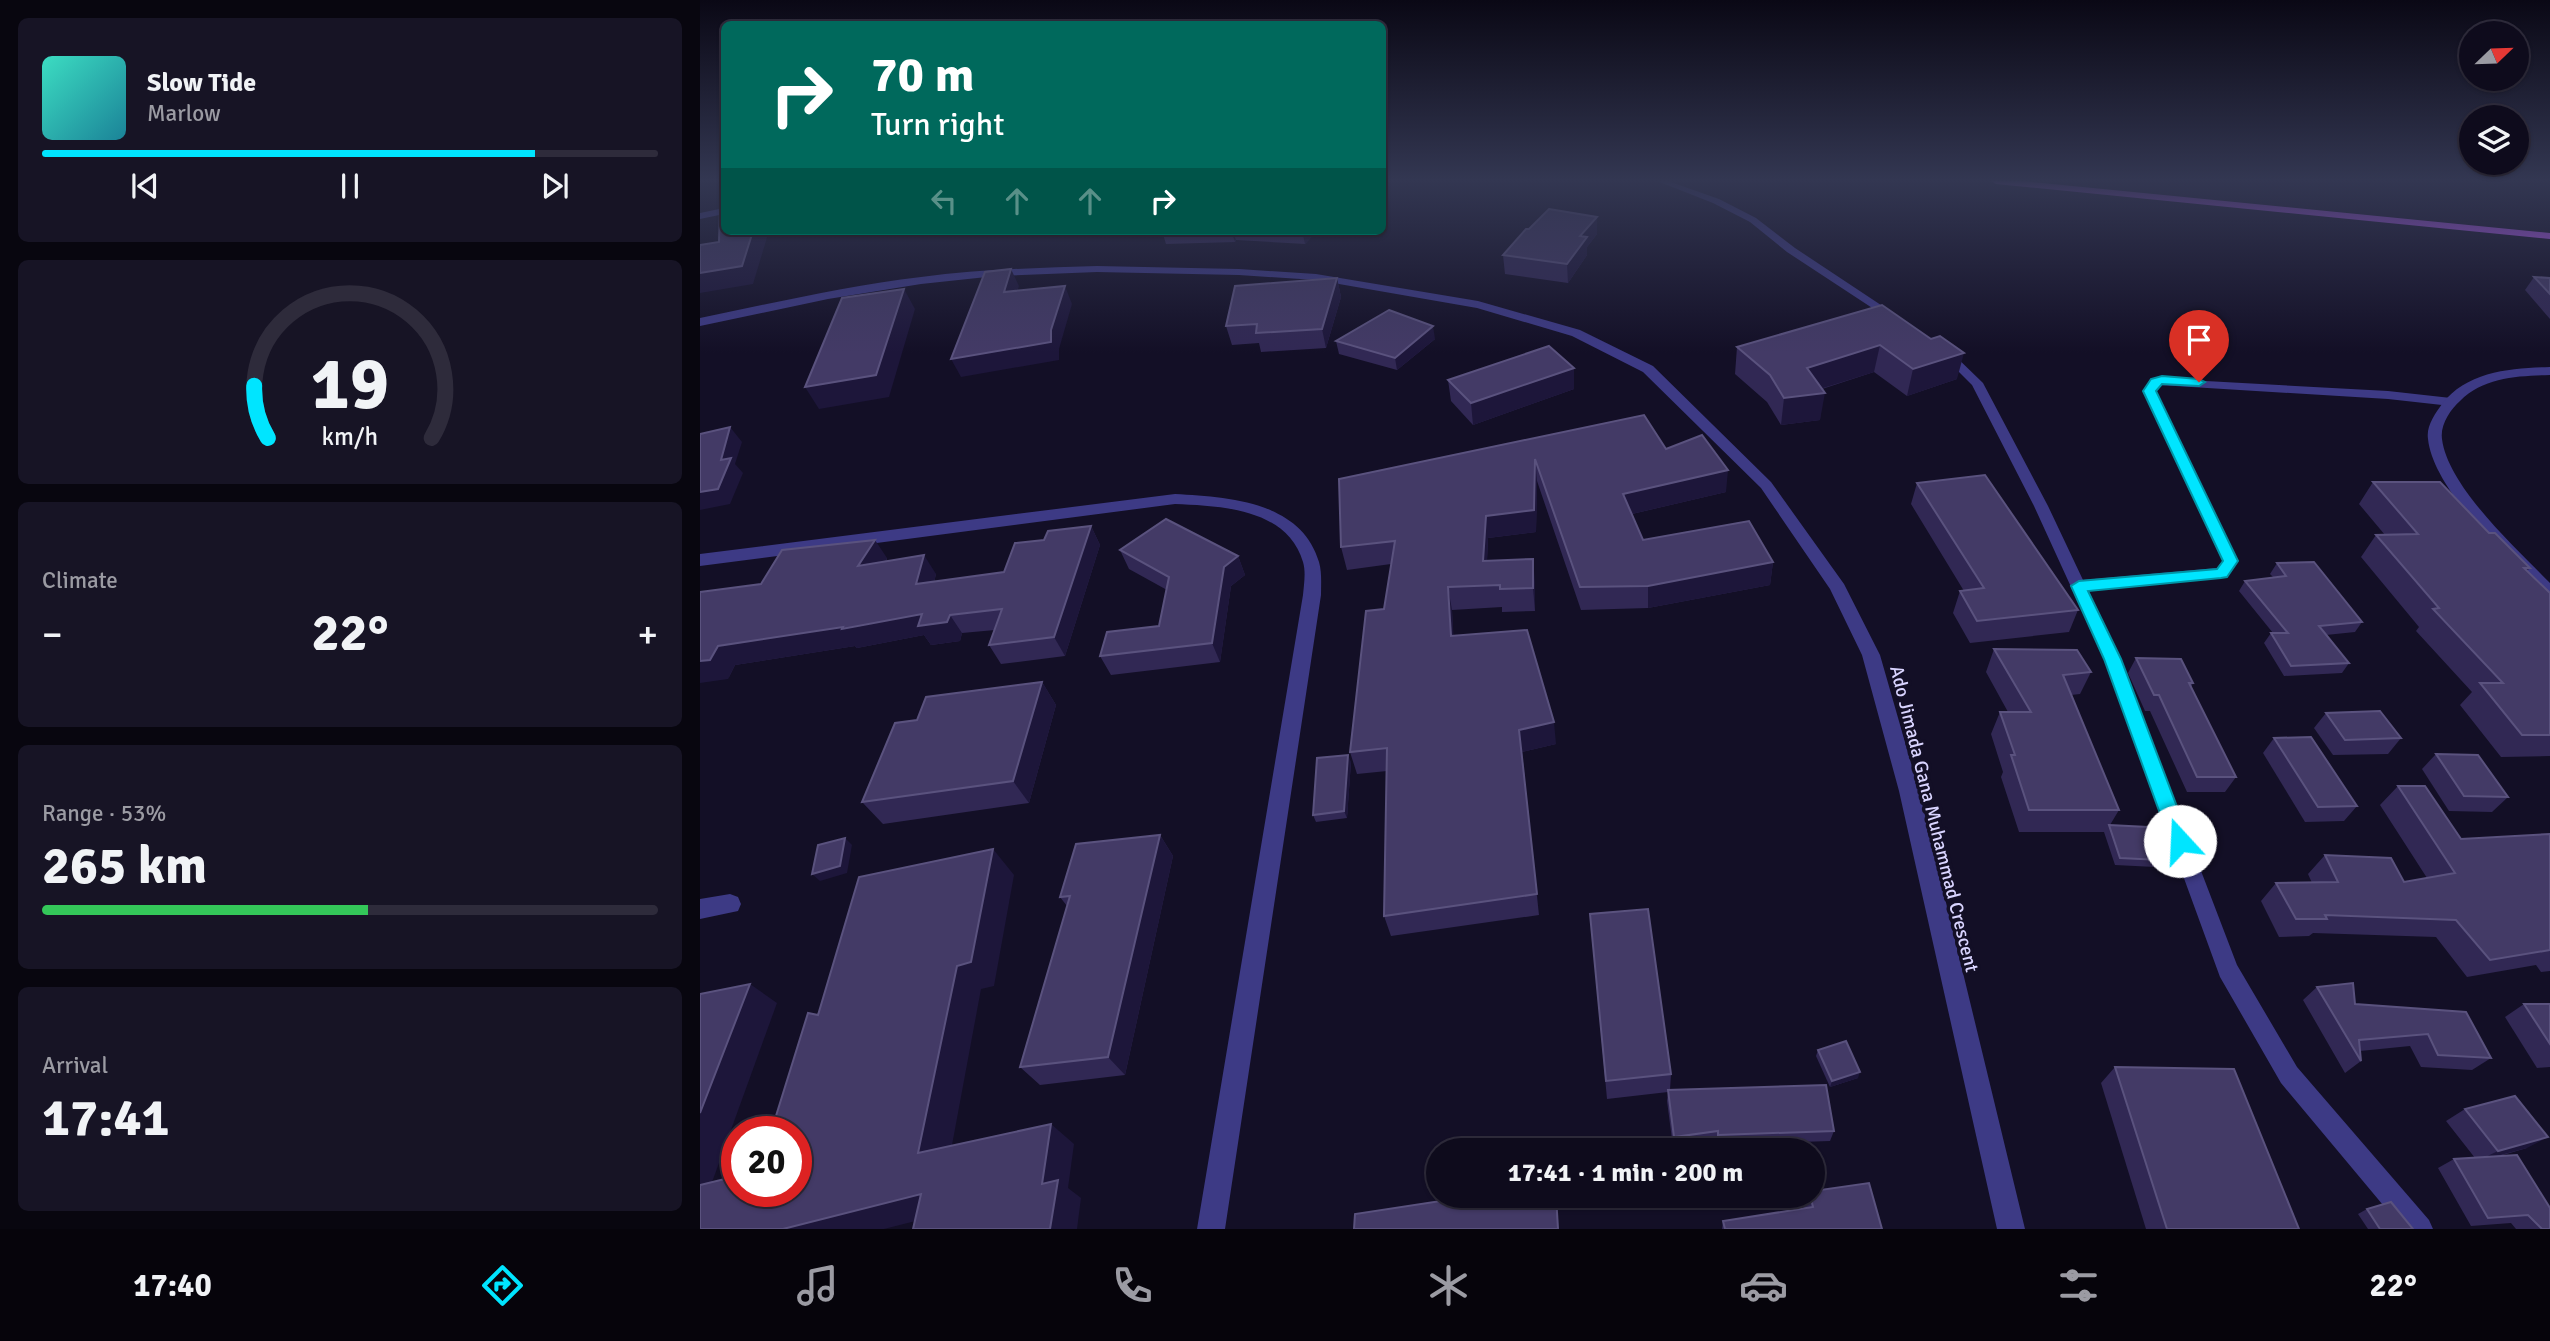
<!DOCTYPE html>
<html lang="en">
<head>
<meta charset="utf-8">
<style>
  :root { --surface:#0e0b1c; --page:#171425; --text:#f1f3f6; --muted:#9b9ba3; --line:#2e2b3b; --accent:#00e5ff }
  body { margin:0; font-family:Signika,sans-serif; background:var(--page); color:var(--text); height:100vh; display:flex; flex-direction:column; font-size:26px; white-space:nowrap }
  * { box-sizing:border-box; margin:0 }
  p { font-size:23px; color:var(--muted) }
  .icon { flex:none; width:38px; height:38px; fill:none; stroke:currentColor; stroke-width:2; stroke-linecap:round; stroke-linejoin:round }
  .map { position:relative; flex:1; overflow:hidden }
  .sheet { display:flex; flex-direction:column; gap:18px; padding:18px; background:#08060f; width:700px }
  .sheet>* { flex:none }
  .banner { position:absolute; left:21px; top:21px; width:665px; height:214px; border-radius:10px; box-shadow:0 2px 5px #0004,0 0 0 2px var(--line); background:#00695c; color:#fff; overflow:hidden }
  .needle { width:46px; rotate:67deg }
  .controls { position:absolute; left:1759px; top:21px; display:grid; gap:14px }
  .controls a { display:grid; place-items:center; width:70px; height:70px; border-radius:50%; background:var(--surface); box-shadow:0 2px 5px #0004,0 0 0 2px var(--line); font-size:35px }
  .speed { position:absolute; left:21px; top:1116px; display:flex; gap:14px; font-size:35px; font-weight:700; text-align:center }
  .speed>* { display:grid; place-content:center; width:91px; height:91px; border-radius:50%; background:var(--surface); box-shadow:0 2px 5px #0004,0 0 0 2px var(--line); line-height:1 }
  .speed .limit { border:10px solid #d22; background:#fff; color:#111 }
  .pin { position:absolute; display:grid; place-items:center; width:60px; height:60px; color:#fff; margin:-72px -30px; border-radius:50% 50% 50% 0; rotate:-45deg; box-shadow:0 0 7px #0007 }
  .pin .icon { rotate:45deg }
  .me { position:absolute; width:77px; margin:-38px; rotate:340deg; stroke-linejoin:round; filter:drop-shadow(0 0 5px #0008) }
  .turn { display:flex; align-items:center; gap:24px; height:147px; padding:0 35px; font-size:32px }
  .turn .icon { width:91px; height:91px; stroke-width:2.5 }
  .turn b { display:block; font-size:49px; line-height:60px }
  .lanes { display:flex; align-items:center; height:66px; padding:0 35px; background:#0003; justify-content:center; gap:35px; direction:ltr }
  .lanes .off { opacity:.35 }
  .big { font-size:52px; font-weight:700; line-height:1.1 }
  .sheet .widget { flex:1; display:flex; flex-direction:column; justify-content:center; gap:10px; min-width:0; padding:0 24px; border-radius:10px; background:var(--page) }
  .sheet .dial { align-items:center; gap:0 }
  .dial svg { height:182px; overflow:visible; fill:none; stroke:var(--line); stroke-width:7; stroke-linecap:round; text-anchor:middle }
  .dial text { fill:var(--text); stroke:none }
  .song { display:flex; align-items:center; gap:21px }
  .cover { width:84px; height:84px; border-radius:10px; background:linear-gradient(135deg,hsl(170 70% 55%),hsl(190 70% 35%)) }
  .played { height:7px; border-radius:4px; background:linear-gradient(90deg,var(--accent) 80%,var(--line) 80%) }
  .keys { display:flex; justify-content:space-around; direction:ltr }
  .heat { display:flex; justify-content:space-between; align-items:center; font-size:38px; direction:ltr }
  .charge { height:10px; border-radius:5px; background:linear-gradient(90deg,#34c759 53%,var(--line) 0) }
  .trip { position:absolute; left:726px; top:1138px; width:399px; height:70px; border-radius:35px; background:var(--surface); box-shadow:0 2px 5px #0004,0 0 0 2px var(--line); font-weight:700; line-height:70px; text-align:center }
  .tab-bar { display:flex; height:112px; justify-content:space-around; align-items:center; background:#06040b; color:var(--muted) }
  .tab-bar .icon { width:49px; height:49px }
  .tab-bar .active { color:var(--accent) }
  .tab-bar b { font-size:32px; color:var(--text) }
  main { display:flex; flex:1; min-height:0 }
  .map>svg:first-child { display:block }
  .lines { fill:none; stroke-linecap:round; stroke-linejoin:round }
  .lane { fill:#3d3a85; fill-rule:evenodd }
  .street { fill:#3d3a85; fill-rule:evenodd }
  .primary { fill:#c25bff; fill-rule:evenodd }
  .wall { fill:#312854 }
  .shaded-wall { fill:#1d163a }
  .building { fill:#433a66; stroke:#5a527e; stroke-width:2 }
  .route { fill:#00e5ff; stroke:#0095a6; stroke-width:2 }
  .labels { text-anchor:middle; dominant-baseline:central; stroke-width:7; stroke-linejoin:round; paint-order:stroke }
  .street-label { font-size:19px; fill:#d9d4ff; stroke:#130f26 }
</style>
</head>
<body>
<main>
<section class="sheet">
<div class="widget">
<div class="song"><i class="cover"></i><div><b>Slow Tide</b><p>Marlow</p></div></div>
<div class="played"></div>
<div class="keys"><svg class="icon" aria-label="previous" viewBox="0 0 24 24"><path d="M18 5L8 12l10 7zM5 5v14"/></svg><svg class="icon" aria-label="pause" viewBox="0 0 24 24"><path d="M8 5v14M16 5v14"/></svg><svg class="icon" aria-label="next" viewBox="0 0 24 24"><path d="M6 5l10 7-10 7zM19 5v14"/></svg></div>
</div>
<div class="widget dial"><svg viewBox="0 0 100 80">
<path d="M14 69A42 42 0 1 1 86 69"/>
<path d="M14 69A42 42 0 0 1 8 46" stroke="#00e5ff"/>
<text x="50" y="56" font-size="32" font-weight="700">19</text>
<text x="50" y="72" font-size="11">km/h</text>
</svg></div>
<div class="widget"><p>Climate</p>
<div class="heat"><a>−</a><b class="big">22°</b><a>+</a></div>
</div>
<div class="widget"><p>Range · 53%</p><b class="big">265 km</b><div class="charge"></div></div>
<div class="widget"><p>Arrival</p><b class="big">17:41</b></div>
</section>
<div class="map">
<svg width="1850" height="1229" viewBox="0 0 1850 1229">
  <rect width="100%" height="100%" fill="#130f26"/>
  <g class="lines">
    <!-- lane -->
    <g class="lane">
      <polygon points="957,181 968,181 1019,199 1056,218 1095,248 1199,317 1189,319 1087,252 1050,222 1013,203"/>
      <polygon points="1246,350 1250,351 1283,383 1348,506 1383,580 1517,568 1523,560 1443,391 1451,378 1688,391 1751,398 1757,402 1751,406 1688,399 1459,385 1455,391 1538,561 1526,577 1521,578 1388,590 1420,659 1537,965 1597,1067 1729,1220 1733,1229 1703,1229 1581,1083 1520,977 1404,659 1334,506 1272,385 1240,353"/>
    </g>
    <!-- street -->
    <g class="street">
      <polygon points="24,208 24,214 0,219 0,213"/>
      <path d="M 397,266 L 539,269 L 616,274 L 778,301 L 880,330 L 953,366 L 1071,482 L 1144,584 L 1180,655 L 1219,791 L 1325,1229 L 1297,1229 L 1199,791 L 1162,655 L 1130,589 L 1061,488 L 943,372 L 872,336 L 777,308 L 616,280 L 539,275 L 397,272 L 296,276 L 221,284 L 128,299 L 0,326 L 0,318 C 73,303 146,286 221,277 C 279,269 338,268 397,266 Z"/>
      <path d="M 1850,367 L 1850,375 C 1818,376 1784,377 1760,401 C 1750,410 1740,425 1742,439 C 1748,487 1817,549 1850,583 L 1850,600 L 1844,598 C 1810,562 1733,489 1728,439 C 1726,426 1735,414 1742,404 C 1767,371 1812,368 1850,367 Z"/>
      <path d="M 475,494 C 528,497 601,501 619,562 C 622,572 621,585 621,595 L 525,1229 L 497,1229 L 603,595 C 604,584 606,572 603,562 C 587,508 520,506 475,504 L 0,566 L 0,554 Z"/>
      <polygon points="30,894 38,897 41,904 38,911 0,919 0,899"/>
    </g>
    <!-- primary -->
    <polygon class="primary" points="1291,181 1323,181 1850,233 1850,239 1296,184"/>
  </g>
  <!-- wall -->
  <g class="wall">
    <polygon points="897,217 897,234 887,247 887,255 868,283 805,274 803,255 829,229"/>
    <polygon points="462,231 617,231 605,244 536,240 535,242 466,244"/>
    <polygon points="1834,277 1850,278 1850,319 1825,290"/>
    <polygon points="637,278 641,297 626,348 561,352 559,343 532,345 526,326"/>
    <polygon points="1182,305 1257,379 1207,396 1174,372 1122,389 1120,420 1081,425 1067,402 1035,374 1037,347"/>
    <polygon points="735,339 697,370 639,354 636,341"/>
    <polygon points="874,368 874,389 773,425 751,401 748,380"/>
    <polygon points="966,449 1026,492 932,514 943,540 1073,562 1070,585 948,608 881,610 837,481 836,532 788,538 787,561 835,582 835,611 802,612 802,607 752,610 753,636 856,744 822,752 839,915 691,936 684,916 687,771 657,774 650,752 684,609 691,564 647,570 641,547 639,479"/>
    <polygon points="1673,482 1789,533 1830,568 1827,571 1850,593 1850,756 1801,757 1760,705 1772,692 1716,631 1719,627 1661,557 1676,535 1685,535 1659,504"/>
    <polygon points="1217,483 1378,610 1369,632 1270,643 1253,613 1260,591 1264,591 1211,504"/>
    <polygon points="391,526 400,545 365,656 301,664 289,645 295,630 262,633 260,641 231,645 224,635 157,648 155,646 35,665 28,679 61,584 187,558 186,562 236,574 234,582 304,572 344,540"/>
    <polygon points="420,550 538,556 545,575 531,586 520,662 411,675 400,656 459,626 467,590 429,569"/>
    <polygon points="1577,563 1662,622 1655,632 1626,635 1649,663 1642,673 1584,676 1564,643 1571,633 1573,633 1539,591 1545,581 1574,578 1570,574"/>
    <polygon points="1294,649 1391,672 1380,694 1371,695 1419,810 1410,825 1460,860 1455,867 1415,865 1404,832 1319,832 1301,777 1303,772 1291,734 1300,712 1308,712 1286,672"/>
    <polygon points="1436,658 1493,683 1491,687 1536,777 1525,792 1487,792 1450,711 1445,711 1428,673"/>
    <polygon points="342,682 356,705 329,803 183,824 162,802 217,720"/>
    <polygon points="1626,713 1701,738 1688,754 1633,755 1614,728"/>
    <polygon points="1574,738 1657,806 1644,821 1605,822 1563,753"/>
    <polygon points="1736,754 1808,797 1792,812 1749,811 1722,769"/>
    <polygon points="651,762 647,818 616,822 613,815"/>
    <polygon points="1698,786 1761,839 1850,834 1850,971 1841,972 1836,965 1767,977 1736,937 1613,933 1609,936 1579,937 1561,901 1576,883 1612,883 1608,874 1625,855 1704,882 1727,878 1680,805"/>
    <polygon points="460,835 473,856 425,1075 340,1085 320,1067 367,906 360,897"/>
    <polygon points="890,914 971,1074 970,1090 1134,1131 1130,1141 1016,1145 1016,1141 973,1147 967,1101 968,1092 907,1099"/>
    <polygon points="1617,987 1655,1004 1791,1058 1772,1070 1721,1067 1710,1046 1660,1051 1661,1061 1645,1073 1603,1000"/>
    <polygon points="1824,1004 1850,1004 1850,1067 1837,1068 1805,1017"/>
    <polygon points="1118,1050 1158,1078 1130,1087 1116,1056"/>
    <polygon points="1415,1067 1599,1229 1446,1229 1401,1083"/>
    <polygon points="1765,1109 1827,1148 1796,1157 1850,1229 1816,1229 1811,1223 1771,1226 1738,1168 1754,1159 1775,1158 1746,1121"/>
    <polygon points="1108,1195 1113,1195 1182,1229 1022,1229 1023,1221 1103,1208"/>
    <polygon points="1667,1209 1713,1229 1668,1229 1658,1214"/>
  </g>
  <!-- shaded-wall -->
  <g class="shaded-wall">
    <polygon points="897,217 897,234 887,247 887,255 868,283 867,264 880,236"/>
    <polygon points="53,231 69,231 53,284 0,293 0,273"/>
    <polygon points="531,231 533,231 536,240 535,242"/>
    <polygon points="602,231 617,231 605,244"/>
    <polygon points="311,269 319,286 312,310 304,292"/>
    <polygon points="637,278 641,297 626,348 622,329"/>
    <polygon points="365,286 372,304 359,349 359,360 261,377 251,359 351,330"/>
    <polygon points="204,289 215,309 189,397 119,409 105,387"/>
    <polygon points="733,326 735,339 697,370 695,358"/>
    <polygon points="1180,345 1174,372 1104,394 1107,368"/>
    <polygon points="1264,353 1257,379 1207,396 1213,369"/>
    <polygon points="874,368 874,389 773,425 771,403"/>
    <polygon points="1125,393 1120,420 1081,425 1084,398"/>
    <polygon points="30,427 42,442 35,464 43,473 30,504 0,510 0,492 21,460"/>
    <polygon points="835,459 837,481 836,532 788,538 786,583 783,561 786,516"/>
    <polygon points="1028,470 1026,492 923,516 923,494"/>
    <polygon points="391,526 400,545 365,656 354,637"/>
    <polygon points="175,540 187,558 172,585 158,566"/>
    <polygon points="224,555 236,574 229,603 216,584"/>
    <polygon points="538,556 545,575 531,586 520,662 512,643 524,567"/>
    <polygon points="833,559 835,582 835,611 833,588"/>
    <polygon points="1073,562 1070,585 948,608 948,586"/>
    <polygon points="748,587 752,610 755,658 751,636"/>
    <polygon points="222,614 250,615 262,633 260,641 231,645 224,635 157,648 155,646 35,665 28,679 0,683 0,661 18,646"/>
    <polygon points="342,682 356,705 329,803 313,781"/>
    <polygon points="854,722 856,744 822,752 839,915 819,730"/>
    <polygon points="648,755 651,762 647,818 644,811"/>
    <polygon points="460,835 473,856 425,1075 408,1057"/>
    <polygon points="145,838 152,845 147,873 120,881 112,874"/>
    <polygon points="293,849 314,875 294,986 281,989 247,1172 218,1153 257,966"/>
    <polygon points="50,984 77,1003 11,1185 0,1187 0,1113"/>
    <polygon points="1160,1072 1158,1078 1130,1087 1132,1081"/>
    <polygon points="351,1124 374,1144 368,1188 381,1198 377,1229 350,1229 342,1184"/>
    <polygon points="1848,1137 1827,1148 1777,1161 1798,1151"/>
    <polygon points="221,1194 251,1212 184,1229 83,1229"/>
    <polygon points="856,1195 859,1229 858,1229"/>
  </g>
  <!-- building -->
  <g class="building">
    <polygon points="24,204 24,231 53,231 42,266 0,273 0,245 19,242 20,205"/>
    <polygon points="849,209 897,217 880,236 887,237 867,264 803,255 826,229 829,229"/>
    <polygon points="311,269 304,292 365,286 351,330 351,342 251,359 285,272"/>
    <polygon points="1834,277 1850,278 1850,294"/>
    <polygon points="637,278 622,329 556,333 557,324 526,326 535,286"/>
    <polygon points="204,289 176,375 105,387 142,298"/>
    <polygon points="1182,305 1231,339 1240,336 1264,353 1213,369 1180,345 1107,368 1125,393 1084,398 1070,375 1037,347"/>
    <polygon points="689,310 733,326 695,358 636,341"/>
    <polygon points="849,346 874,368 771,403 748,380"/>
    <polygon points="944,415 966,449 1002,435 1028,470 923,494 943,540 1049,521 1073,562 948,586 880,587 835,459 834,510 786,516 783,561 833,559 833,588 800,589 800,585 748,587 751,636 827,630 854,722 819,730 837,894 684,916 687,748 650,752 666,611 684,609 695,541 641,547 639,479"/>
    <polygon points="30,427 21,460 31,458 18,489 0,492 0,434"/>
    <polygon points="1285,475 1378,610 1277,621 1260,591 1284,588 1217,483"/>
    <polygon points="1673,482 1740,482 1789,533 1795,533 1830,568 1824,568 1850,593 1850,735 1822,735 1780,683 1803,683 1733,609 1739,608 1676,535 1718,534"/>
    <polygon points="466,519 538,556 524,567 512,643 400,656 407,632 459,626 469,577 420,550"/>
    <polygon points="391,526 354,637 289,645 302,609 250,615 247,622 218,626 222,614 142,629 143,627 18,646 10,660 0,661 0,592 61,584 82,550 175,540 158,566 224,555 216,584 304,572 315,543 344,540 348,531"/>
    <polygon points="1614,562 1662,622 1619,626 1649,663 1591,666 1571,633 1588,633 1545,581 1586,576 1577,563"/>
    <polygon points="1294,649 1377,650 1391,672 1363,675 1419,810 1329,810 1311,755 1315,755 1300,712 1331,712"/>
    <polygon points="1436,658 1481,659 1493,683 1489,683 1536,777 1497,777 1459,695 1454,695"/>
    <polygon points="342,682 313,781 162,802 195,723 217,720 226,697"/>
    <polygon points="1680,711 1701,738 1645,740 1626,713"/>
    <polygon points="1611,737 1657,806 1618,807 1574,738"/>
    <polygon points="1736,754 1778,755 1808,797 1764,796"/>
    <polygon points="648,755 644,811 613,815 617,758"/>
    <polygon points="1698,786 1725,786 1761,839 1850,834 1850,950 1790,960 1756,920 1625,915 1627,919 1596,919 1576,883 1638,882 1625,855 1691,858 1704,882 1755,873"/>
    <polygon points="1409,825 1448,827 1460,860 1420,858"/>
    <polygon points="460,835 408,1057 320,1067 370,896 360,897 376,844"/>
    <polygon points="145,838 140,866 112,874 118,845"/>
    <polygon points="293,849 271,962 257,966 218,1153 351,1124 342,1184 358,1180 350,1229 213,1229 221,1194 83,1229 0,1229 0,1185 37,1176 37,1192 96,1192 96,1132 71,1132 108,1013 118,1015 159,877"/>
    <polygon points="948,909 971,1074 906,1081 890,914"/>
    <polygon points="1653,983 1655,1004 1766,1012 1791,1058 1738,1055 1728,1034 1659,1040 1661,1061 1617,987"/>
    <polygon points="50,984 0,1113 0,994"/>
    <polygon points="1824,1004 1850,1004 1850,1044"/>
    <polygon points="1146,1041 1160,1072 1132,1081 1118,1050"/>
    <polygon points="1415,1067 1534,1069 1599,1229 1467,1229"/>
    <polygon points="1126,1085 1134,1131 1018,1135 1018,1131 974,1137 968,1090"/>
    <polygon points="1815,1096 1848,1137 1798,1151 1765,1109"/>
    <polygon points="1817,1155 1850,1208 1850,1229 1842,1229 1828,1215 1788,1218 1754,1159"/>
    <polygon points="1169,1183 1182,1229 1025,1229 1023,1221 1113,1207 1110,1195 1113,1195 1113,1191"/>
    <polygon points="780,1195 856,1195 858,1229 654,1229 655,1214"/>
    <polygon points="1691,1202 1713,1229 1680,1229 1667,1209"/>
  </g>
  <!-- sky -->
  <linearGradient id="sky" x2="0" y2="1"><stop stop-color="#0a0815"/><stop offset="0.51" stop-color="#333752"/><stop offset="1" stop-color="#333752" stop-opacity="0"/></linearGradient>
  <rect width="1850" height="353" fill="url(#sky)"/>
  <!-- route -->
  <polygon class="route" points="1462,376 1499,379 1505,382 1499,386 1462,384 1456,391 1538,561 1527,577 1521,578 1388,591 1421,659 1490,841 1487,846 1480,849 1473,846 1470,841 1404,659 1371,586 1379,581 1517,569 1523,561 1443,391 1451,379"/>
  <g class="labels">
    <!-- street labels -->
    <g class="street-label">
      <text transform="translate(1234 819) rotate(76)">Ado Jimada Gana Muhammad Crescent</text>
    </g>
  </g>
</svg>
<div class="controls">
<a><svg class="needle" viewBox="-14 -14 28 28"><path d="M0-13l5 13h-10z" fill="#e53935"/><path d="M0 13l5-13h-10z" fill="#9b9ba3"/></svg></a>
<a><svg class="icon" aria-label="layers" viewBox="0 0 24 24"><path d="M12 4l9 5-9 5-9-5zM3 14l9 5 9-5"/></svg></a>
</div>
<div class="speed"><div class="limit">20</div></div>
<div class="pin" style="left:1499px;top:382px;background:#d93025"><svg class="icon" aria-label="arrive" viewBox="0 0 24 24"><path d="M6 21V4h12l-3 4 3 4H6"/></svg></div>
<svg class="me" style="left:1480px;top:841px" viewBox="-20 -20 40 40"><circle r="19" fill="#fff"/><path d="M0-13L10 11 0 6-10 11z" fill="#00e5ff"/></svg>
<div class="trip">17:41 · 1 min · 200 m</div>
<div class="banner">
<div class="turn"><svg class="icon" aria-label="right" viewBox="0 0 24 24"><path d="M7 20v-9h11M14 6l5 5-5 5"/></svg><div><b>70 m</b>Turn right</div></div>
<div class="lanes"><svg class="icon off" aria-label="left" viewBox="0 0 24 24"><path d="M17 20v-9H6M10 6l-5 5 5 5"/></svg><svg class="icon off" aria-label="ahead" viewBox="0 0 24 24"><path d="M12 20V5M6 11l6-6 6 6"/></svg><svg class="icon off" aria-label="ahead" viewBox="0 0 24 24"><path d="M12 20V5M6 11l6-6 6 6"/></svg><svg class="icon" aria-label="right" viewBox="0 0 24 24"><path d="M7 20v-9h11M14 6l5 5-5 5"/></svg></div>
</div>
</div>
</main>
<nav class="tab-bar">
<b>17:40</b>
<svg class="icon active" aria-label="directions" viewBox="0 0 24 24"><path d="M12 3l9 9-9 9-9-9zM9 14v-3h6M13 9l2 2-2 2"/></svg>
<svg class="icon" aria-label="music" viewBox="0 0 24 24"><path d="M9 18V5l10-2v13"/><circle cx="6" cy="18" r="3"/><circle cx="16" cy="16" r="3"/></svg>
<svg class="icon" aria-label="phone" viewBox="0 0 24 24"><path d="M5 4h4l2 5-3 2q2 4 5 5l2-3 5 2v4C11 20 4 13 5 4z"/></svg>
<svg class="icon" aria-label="climate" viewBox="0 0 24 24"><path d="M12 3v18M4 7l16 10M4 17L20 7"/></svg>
<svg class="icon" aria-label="car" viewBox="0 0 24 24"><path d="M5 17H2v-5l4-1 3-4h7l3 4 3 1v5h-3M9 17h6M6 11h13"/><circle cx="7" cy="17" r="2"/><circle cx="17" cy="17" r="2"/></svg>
<svg class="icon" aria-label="filters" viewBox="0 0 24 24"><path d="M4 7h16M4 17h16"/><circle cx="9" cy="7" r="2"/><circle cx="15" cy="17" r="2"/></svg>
<b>22°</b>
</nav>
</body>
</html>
